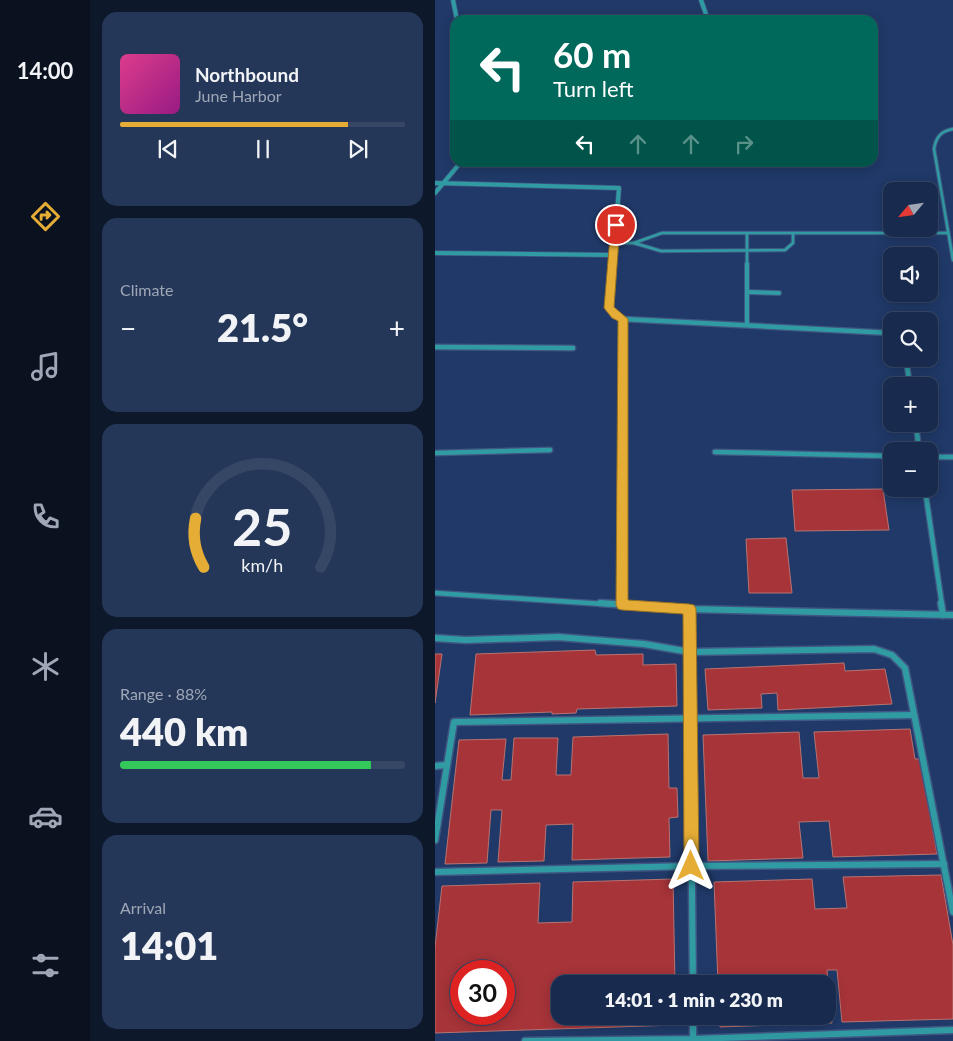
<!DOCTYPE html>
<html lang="en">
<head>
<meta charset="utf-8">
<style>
  :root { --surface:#182b4e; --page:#253758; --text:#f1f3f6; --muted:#9fa7b6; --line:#364766; --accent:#e5ad35 }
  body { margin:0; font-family:Lato,sans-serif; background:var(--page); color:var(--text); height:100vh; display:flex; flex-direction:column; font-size:19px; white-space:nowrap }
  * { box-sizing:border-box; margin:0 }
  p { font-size:16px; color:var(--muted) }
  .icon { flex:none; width:28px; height:28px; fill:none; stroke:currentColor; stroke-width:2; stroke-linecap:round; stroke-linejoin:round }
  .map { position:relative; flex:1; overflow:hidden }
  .side { display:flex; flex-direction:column; gap:12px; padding:12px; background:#0d182b; width:345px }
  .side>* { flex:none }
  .banner { position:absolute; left:15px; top:15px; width:428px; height:152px; border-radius:15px; box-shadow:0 2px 12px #0003,0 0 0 1px var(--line); background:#00695c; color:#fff; overflow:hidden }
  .needle { width:32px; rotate:241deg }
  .controls { position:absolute; left:448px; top:182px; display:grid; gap:10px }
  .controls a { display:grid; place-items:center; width:55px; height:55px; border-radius:10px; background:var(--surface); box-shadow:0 2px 12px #0003,0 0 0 1px var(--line); font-size:25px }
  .speed { position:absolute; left:15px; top:960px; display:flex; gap:10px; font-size:25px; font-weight:700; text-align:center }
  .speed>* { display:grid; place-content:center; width:65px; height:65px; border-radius:50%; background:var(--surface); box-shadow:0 2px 12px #0003,0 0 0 1px var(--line); line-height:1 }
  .speed .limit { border:8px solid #d22; background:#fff; color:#111 }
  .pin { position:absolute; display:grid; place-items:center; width:42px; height:42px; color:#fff; margin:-21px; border:2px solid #fff; border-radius:50%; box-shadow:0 1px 5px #0007 }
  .me { position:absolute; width:55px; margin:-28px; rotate:0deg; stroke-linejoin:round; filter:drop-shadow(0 0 4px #0008) }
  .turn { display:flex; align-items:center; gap:18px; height:105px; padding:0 20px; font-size:22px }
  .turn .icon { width:65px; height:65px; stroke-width:2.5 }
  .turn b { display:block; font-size:35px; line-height:42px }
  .lanes { display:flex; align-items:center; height:48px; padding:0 20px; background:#0003; justify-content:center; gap:25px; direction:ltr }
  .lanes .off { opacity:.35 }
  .big { font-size:38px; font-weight:800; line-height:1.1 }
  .side .widget { flex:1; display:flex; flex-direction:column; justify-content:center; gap:8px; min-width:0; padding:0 18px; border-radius:15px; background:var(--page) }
  .side .dial { align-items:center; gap:0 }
  .dial svg { height:130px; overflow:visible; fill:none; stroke:var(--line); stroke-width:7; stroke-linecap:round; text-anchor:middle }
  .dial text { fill:var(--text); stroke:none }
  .song { display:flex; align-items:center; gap:15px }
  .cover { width:60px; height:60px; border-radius:8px; background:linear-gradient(135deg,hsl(330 70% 55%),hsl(310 70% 35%)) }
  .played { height:5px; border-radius:2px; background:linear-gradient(90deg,var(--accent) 80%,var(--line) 80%) }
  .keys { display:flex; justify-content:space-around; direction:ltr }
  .heat { display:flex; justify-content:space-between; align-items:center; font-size:28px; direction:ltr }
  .charge { height:8px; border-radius:4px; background:linear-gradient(90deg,#34c759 88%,var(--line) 0) }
  .trip { position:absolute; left:116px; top:975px; width:285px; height:50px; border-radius:15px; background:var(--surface); box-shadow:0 2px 12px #0003,0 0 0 1px var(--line); font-weight:800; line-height:50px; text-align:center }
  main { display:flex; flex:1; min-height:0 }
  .dock { display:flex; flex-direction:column; width:90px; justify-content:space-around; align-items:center; background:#0a111f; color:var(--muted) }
  .dock .icon { width:35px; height:35px }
  .dock .active { color:var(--accent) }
  .dock b { font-size:22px; color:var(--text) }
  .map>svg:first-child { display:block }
  .building { fill:#a63439; stroke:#b87371; fill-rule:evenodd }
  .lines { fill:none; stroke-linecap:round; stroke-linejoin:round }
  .service-far1-casing { stroke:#3f5782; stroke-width:4.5 }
  .service-casing { stroke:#3f5782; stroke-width:6 }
  .minor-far2-casing { stroke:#3f5782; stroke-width:5.5 }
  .minor-far1-casing { stroke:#3f5782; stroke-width:7 }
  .minor-casing { stroke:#3f5782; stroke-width:9 }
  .service-far1 { stroke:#309ba3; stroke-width:2.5 }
  .service { stroke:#309ba3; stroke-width:4 }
  .minor-far2 { stroke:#309ba3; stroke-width:4 }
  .minor-far1 { stroke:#309ba3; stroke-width:4.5 }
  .minor { stroke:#309ba3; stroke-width:6 }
  .route { fill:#e5ad35; stroke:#957022 }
</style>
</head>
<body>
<main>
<nav class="dock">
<b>14:00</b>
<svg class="icon active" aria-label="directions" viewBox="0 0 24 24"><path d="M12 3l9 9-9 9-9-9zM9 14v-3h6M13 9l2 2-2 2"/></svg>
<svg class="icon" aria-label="music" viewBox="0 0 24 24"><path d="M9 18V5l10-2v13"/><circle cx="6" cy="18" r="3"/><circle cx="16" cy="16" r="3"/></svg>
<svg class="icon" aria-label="phone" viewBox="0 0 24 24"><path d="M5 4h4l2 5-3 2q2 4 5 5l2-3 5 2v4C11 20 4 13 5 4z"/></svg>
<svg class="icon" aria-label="climate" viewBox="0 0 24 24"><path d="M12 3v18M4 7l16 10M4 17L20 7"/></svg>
<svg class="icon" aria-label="car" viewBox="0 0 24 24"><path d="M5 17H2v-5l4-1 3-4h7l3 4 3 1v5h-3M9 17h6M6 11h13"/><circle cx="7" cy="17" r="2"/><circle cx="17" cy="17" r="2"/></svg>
<svg class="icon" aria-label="filters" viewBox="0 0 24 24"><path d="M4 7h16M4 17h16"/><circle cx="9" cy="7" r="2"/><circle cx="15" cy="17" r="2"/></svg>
</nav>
<section class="side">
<div class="widget">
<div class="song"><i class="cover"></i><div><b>Northbound</b><p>June Harbor</p></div></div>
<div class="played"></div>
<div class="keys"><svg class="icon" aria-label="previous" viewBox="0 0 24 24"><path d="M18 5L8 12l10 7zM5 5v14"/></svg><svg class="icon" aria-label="pause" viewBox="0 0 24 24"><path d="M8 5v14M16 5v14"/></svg><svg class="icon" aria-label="next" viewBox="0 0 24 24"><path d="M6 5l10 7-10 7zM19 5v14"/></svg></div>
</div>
<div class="widget"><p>Climate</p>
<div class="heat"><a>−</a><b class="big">21.5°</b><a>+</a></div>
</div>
<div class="widget dial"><svg viewBox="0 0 100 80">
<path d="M14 69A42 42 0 1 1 86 69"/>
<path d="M14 69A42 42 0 0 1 9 39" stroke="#e5ad35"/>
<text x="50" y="56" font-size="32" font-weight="700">25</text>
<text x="50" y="72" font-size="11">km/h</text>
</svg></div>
<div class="widget"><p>Range · 88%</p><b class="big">440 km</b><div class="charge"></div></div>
<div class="widget"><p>Arrival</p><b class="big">14:01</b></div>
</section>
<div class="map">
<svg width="518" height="1041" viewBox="0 0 518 1041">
  <rect width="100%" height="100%" fill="#203968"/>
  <!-- building -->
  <g class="building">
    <polygon points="448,489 454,530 360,531 357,490"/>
    <polygon points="351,538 357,593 314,593 311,539"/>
    <polygon points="160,650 161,655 208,654 208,665 241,664 242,706 142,709 141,713 117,714 117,712 35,715 41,654"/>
    <polygon points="0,654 7,654 0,703"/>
    <polygon points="409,663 410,671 450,669 457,704 343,710 342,693 326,694 327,708 273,710 270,669"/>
    <polygon points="475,729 480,759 485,759 502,854 398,857 394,821 364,822 368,858 273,861 268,735 364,732 368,778 384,778 379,732"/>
    <polygon points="233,734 234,788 242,788 243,817 234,818 235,857 137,860 138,824 111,825 109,861 63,862 67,810 56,810 52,863 10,864 24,740 71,739 67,780 76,780 79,738 123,738 121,775 136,775 138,737"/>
    <polygon points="506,875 518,945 518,1019 407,1022 402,970 392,970 397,1023 285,1027 284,1016 392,1016 392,984 283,984 279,882 377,879 380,909 412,908 408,877"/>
    <path d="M 238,879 L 240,984 L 125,984 L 125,1016 L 241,1016 L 241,1025 L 0,1033 L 0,947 L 7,886 L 105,883 L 103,923 L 137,922 L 138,882 ZM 26,971 L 69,971 L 69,1014 L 26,1014 Z"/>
  </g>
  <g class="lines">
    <defs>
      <g id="service-far1">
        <path d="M 518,129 C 506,131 501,137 499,149 L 518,260"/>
        <polyline points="312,234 312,265"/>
        <polyline points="179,243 199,243 227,233 513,233"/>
        <polyline points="199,243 226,251 350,250 358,243 358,233"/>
      </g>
      <g id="service">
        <polyline points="312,264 312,325"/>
        <polyline points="312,292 344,293"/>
      </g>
      <g id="minor-far2">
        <polyline points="18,0 22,20"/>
        <polyline points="266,0 273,20"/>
        <polyline points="0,183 184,188 178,265"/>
        <polyline points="0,193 26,162"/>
        <polyline points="0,253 178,255"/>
      </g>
      <g id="minor-far1">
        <polyline points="178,264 174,308 180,315 188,319 456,333"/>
        <polyline points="0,347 138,348"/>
        <polyline points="471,359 475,386"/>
        <polyline points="481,424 484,451"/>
        <polyline points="280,452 456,456"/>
        <polyline points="0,453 115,450"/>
        <polyline points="494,457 518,457"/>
        <polyline points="490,489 507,605"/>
        <polyline points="0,593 184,605"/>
        <polyline points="187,605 188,319"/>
      </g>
      <g id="minor">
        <polyline points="165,603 254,609 518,615"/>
        <polyline points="506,603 508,615"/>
        <polyline points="254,609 258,984"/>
        <polyline points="0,638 31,640 123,637 209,644 255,652 439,649 457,655 470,668 518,912"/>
        <polyline points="0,766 11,765"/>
        <polyline points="0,840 19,722 479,715"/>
        <polyline points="0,872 257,866 509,864"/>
        <polyline points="258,1016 258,1041"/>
        <polyline points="90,1041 258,1039 518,1030"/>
      </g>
    </defs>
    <!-- service-far1 casing -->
    <use href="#service-far1" class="service-far1-casing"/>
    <!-- service casing -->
    <use href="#service" class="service-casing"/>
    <!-- minor-far2 casing -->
    <use href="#minor-far2" class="minor-far2-casing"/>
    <!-- minor-far1 casing -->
    <use href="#minor-far1" class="minor-far1-casing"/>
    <!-- minor casing -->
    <use href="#minor" class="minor-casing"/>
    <!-- service-far1 -->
    <use href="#service-far1" class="service-far1"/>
    <!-- service -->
    <use href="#service" class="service"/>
    <!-- minor-far2 -->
    <use href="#minor-far2" class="minor-far2"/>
    <!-- minor-far1 -->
    <use href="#minor-far1" class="minor-far1"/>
    <!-- minor -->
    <use href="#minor" class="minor"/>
  </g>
  <!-- route -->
  <polygon class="route" points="181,222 185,225 179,307 193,319 193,600 254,604 259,605 261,609 264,866 261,871 256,873 252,871 249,866 248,614 187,610 183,609 181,605 183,321 177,318 169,308 176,225"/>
</svg>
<div class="controls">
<a><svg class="needle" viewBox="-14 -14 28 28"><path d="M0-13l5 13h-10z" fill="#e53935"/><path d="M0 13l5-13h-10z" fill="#9fa7b6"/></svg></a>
<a><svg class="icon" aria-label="sound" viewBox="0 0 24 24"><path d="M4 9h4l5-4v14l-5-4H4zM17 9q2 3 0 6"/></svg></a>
<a><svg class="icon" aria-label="search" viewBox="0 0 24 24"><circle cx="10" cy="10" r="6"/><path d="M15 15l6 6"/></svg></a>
<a>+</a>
<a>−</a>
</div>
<div class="speed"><div class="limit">30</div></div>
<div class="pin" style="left:181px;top:225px;background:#d93025"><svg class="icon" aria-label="arrive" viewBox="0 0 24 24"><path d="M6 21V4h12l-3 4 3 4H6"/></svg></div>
<svg class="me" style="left:256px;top:866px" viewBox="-20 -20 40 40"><path d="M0-17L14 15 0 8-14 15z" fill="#e5ad35" stroke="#fff" stroke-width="4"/></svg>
<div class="trip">14:01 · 1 min · 230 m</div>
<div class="banner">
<div class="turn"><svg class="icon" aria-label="left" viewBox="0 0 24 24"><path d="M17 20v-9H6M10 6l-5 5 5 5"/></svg><div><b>60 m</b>Turn left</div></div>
<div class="lanes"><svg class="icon" aria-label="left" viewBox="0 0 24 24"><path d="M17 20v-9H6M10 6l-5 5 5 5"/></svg><svg class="icon off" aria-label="ahead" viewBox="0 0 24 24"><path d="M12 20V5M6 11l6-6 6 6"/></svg><svg class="icon off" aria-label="ahead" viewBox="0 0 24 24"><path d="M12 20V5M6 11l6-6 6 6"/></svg><svg class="icon off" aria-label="right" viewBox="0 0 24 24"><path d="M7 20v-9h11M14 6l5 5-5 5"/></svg></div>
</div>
</div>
</main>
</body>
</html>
